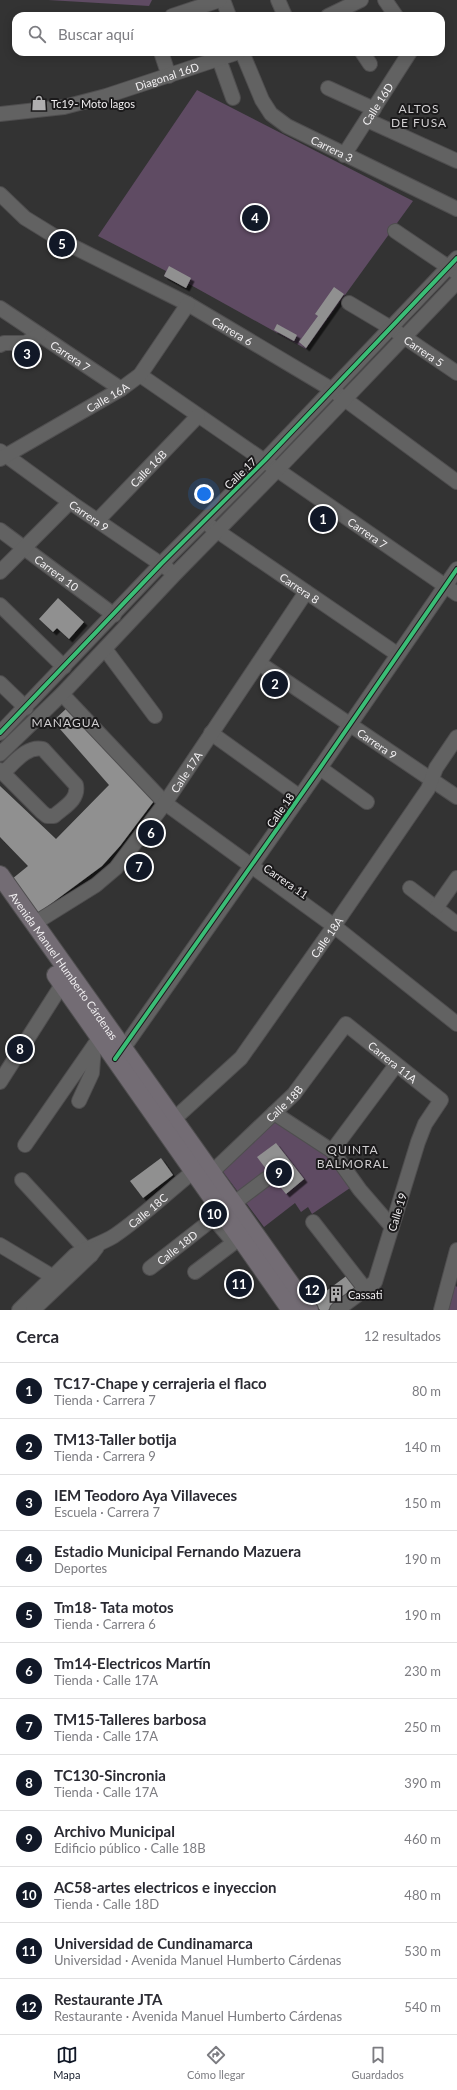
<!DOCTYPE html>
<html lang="es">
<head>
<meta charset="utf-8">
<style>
  body { margin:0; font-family:Lato,sans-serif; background:#f7f7f7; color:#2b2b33 }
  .you { position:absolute; left:204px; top:494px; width:14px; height:14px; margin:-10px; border:3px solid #fff; border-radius:50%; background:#1a73e8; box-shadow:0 0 0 6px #1a73e833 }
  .badge { display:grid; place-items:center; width:26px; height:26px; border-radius:50%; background:#111827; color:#fff; font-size:13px; font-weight:700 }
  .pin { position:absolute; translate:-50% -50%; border:2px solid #fff; box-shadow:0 1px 4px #0006 }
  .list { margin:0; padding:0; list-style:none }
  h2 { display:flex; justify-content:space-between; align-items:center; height:52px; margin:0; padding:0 16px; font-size:17px }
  h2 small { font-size:13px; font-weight:400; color:#7c7c81 }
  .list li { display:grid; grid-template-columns:26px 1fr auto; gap:12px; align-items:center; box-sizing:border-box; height:56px; padding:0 16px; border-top:1px solid #e1e1e2 }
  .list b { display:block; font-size:15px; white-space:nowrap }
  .list p { margin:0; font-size:13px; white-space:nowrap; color:#7c7c81 }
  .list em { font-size:13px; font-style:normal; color:#7c7c81 }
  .icon { flex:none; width:22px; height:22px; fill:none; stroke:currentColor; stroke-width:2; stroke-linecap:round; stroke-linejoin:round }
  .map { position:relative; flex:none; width:457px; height:1310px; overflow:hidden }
  .search { position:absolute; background:#fff; box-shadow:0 2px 10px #0003; left:12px; right:12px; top:12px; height:44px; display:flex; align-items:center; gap:10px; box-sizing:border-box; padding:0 14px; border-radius:12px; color:#7c7c81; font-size:15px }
  .sheet { height:724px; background:#fff }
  nav { display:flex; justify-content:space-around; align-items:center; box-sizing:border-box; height:56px; border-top:1px solid #e1e1e2; background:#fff; font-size:11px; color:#7c7c81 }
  nav a { display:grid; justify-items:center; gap:2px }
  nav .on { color:#111827 }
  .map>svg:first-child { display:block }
  .green { fill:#5f4b63 }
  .building { fill:#909090; filter:url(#shadow) }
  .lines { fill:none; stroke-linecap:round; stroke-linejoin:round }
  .minor-casing { stroke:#4f4e4f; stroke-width:16 }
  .major-casing { stroke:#4f4e4f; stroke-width:20 }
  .minor { stroke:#626262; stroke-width:14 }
  .major { stroke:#736c74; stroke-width:18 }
  .cycleway-casing { stroke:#1b1a1b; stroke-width:6 }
  .cycleway { stroke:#3abd76; stroke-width:4 }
  .labels { text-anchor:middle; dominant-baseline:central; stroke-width:4; stroke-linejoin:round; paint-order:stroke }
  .street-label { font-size:11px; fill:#f2f0f2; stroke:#1b1a1b }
  .poi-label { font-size:11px; fill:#f2f0f2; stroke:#1b1a1b; text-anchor:start }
  .neighbourhood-label { font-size:12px; letter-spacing:1px; fill:#d1cfd1; stroke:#1b1a1b }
</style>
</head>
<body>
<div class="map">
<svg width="457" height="1310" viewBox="0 0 457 1310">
  <defs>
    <filter id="shadow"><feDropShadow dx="3.5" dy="3.5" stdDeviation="0" flood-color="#0009"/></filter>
  </defs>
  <rect width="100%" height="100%" fill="#333"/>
  <g class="green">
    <path d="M48 0H152L149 6Z"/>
    <path d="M197 90 413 201 306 349 189 284 186 288 164 276 166 271 98 236Z"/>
    <path d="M275 1119 323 1152 350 1188 312 1214 308 1207 301 1212 295 1203 264 1227 221 1169Z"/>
    <path d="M452 1283 457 1287V1310H445Z"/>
  </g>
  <g class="building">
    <path d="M169 266 191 278 186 288 164 276Z"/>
    <path d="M334 287 344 294 306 348 299 342 318 316 315 314Z"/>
    <path d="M277 324 297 335 294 341 274 330Z"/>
    <path d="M58 598 84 622 69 639 57 628 53 632 39 619Z"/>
    <path d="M67 708 154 801 120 846 102 866 37 914 12 879 28 866 0 837V786L56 839 109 785 53 721Z"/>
    <path d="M276 1143 304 1179 286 1194 273 1178 268 1182 264 1177 269 1173 257 1157Z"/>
    <path d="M161 1158 173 1175 143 1198 130 1181Z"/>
    <path d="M349 1274 358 1287 328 1310H320L313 1301Z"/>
  </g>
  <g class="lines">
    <defs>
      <g id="minor">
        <path d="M223 0 229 16"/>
        <path d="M278 0 285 16"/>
        <path d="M385 0 396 16"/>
        <path d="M172 16 220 0"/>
        <path d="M328 16 361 0"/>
        <path d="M161 52 169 76"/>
        <path id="s1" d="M242 52 262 100 271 114 287 126 457 209"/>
        <path d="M362 52 370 64"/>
        <path d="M219 59 233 98"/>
        <path d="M328 88 374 109"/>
        <path id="s2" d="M0 114 64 107 106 96 239 52"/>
        <path d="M367 120 457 161"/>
        <path id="s3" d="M344 155 410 52"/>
        <path id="s4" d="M0 194 25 218 64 242 188 304 331 389 457 482"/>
        <path d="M395 231 457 273"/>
        <path id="s5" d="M349 303 391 328 457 373"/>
        <path id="s6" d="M0 308 121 389"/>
        <path d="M0 345 4 343H25L40 335"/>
        <path id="s7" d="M140 375 457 594"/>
        <path id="s8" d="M0 451 70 502 168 569"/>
        <path id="s9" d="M0 459 121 389 140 375 188 304"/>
        <path id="s10" d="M98 520 198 416"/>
        <path id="s11" d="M210 526 397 654"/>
        <path id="s12" d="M0 530 114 615"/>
        <path d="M0 572 70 502"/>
        <path d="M0 605 64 667"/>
        <path d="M105 649 155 716"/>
        <path id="s13" d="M259 663 457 797"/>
        <path d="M0 683 26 708"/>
        <path d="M62 694 165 803 334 926 457 1024"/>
        <path d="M0 733 161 564 265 460 457 258"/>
        <path d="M211 733 300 797"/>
        <path d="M0 754 62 694 175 574 278 469 457 282"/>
        <path d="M320 768 367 802"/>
        <path d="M0 770 42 812 47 816H54C64 807 79 800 76 785L43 749C27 745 14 763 3 773"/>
        <path d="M410 888 457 924"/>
        <path d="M436 908 457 878"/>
        <path id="s14" d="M35 923 96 885 116 868 165 803 306 592"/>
        <path d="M118 1056 320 768 457 569"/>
        <path d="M0 1082 63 983"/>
        <path d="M79 1101 92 1073 94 1046"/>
        <path d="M274 1113 332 1151 360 1190 392 1227"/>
        <path id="s15" d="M173 1120 241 1058 334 926 428 789 436 768 457 737"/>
        <path d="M25 1145 100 1037"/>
        <path d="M332 1151 396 1065"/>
        <path id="s16" d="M211 1173 294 1094 346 1024 441 1100 425 1124 418 1142 375 1282 337 1310"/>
        <path d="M22 1180 91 1255"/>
        <path d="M233 1204 266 1179"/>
        <path d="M313 1222 366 1290"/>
        <path d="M0 1245 60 1281"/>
        <path id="s17" d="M150 1268 223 1211"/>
        <path d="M195 1272 232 1244 231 1239 214 1219"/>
        <path id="s18" d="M19 1310 75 1255C88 1247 101 1244 114 1236 142 1217 168 1192 194 1171"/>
        <path d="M33 1310 91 1255 97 1247"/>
        <path d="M441 1310 457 1250"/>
      </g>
      <g id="major">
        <path id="s19" d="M0 875 309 1310"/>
        <path d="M56 975 291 1310"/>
      </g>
    </defs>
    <use href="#minor" class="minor-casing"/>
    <use href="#major" class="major-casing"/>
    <use href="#minor" class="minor"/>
    <use href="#major" class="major"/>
    <defs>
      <g id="cycleway">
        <path d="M0 733 161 564 265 460 457 258"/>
        <path d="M115 1059 320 768 457 569"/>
      </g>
    </defs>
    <use href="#cycleway" class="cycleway-casing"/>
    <use href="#cycleway" class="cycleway"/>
  </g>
  <defs>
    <symbol id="shop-bare" viewBox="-9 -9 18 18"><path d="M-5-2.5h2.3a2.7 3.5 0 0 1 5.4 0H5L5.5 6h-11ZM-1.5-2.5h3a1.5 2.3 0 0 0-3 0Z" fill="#afaeaf" stroke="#1b1a1b" stroke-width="2.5" paint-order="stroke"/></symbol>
    <symbol id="building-bare" viewBox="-9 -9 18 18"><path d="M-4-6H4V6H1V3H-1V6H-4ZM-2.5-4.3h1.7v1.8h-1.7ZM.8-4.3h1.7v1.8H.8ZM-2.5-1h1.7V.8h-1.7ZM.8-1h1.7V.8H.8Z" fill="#afaeaf" stroke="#1b1a1b" stroke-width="2.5" paint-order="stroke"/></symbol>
  </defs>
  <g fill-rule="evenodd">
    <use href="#shop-bare" x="28" y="92" width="22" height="22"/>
    <use href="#building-bare" x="325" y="1283" width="22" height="22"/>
  </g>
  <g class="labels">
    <g class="street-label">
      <text stroke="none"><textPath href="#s2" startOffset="172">Diagonal 16D</textPath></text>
      <text stroke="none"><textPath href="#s3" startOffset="61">Calle 16D</textPath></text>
      <text stroke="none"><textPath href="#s1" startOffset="139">Carrera 3</textPath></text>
      <text stroke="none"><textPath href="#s4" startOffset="271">Carrera 6</textPath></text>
      <text stroke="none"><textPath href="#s5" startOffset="89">Carrera 5</textPath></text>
      <text stroke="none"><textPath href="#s6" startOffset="85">Carrera 7</textPath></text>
      <text stroke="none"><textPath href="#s9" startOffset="124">Calle 16A</textPath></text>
      <text stroke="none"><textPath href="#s10" startOffset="72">Calle 16B</textPath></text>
      <text transform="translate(240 473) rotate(-44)">Calle 17</text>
      <text stroke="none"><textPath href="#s8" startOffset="110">Carrera 9</textPath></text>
      <text stroke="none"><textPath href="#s7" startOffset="277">Carrera 7</textPath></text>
      <text stroke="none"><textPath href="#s12" startOffset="71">Carrera 10</textPath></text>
      <text stroke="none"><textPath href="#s11" startOffset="109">Carrera 8</textPath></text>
      <text stroke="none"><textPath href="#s13" startOffset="143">Carrera 9</textPath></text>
      <text stroke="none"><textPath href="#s14" startOffset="217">Calle 17A</textPath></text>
      <text transform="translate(280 810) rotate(-55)">Calle 18</text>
      <text transform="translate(286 881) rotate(35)">Carrera 11</text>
      <text stroke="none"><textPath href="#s15" startOffset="240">Calle 18A</textPath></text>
      <text stroke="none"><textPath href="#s19" startOffset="111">Avenida Manuel Humberto Cárdenas</textPath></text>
      <text stroke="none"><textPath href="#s16" startOffset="262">Carrera 11A</textPath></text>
      <text stroke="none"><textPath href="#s16" startOffset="101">Calle 18B</textPath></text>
      <text stroke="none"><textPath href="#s18" startOffset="164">Calle 18C</textPath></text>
      <text transform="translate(397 1212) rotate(-73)">Calle 19</text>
      <text stroke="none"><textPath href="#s17" startOffset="34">Calle 18D</textPath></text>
    </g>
    <g class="poi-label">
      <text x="51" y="103">Tc19- Moto lagos</text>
      <text x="348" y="1294">Cassati</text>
    </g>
    <g class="neighbourhood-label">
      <text x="419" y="108">ALTOS<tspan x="419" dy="14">DE FUSA</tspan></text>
      <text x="66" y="722">MANAGUA</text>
      <text x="353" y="1149">QUINTA<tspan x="353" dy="14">BALMORAL</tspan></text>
    </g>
  </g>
</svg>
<div class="you"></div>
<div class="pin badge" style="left:323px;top:519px">1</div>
<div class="pin badge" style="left:275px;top:684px">2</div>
<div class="pin badge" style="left:27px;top:354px">3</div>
<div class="pin badge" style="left:255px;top:218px">4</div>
<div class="pin badge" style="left:62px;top:244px">5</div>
<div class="pin badge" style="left:151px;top:833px">6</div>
<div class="pin badge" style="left:139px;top:867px">7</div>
<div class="pin badge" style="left:20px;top:1049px">8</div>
<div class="pin badge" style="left:279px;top:1173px">9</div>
<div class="pin badge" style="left:214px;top:1214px">10</div>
<div class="pin badge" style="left:239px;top:1284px">11</div>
<div class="pin badge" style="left:312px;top:1290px">12</div>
<div class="search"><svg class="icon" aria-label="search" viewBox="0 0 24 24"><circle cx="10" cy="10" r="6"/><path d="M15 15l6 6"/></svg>Buscar aquí</div>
</div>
<section class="sheet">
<h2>Cerca<small>12 resultados</small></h2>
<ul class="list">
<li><span class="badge">1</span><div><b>TC17-Chape y cerrajeria el flaco</b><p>Tienda · Carrera 7</p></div><em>80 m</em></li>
<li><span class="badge">2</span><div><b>TM13-Taller botija</b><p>Tienda · Carrera 9</p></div><em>140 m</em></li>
<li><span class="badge">3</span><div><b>IEM Teodoro Aya Villaveces</b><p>Escuela · Carrera 7</p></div><em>150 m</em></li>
<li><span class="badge">4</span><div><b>Estadio Municipal Fernando Mazuera</b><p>Deportes</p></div><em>190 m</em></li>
<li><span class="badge">5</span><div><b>Tm18- Tata motos</b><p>Tienda · Carrera 6</p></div><em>190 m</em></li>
<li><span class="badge">6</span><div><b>Tm14-Electricos Martín</b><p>Tienda · Calle 17A</p></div><em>230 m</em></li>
<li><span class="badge">7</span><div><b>TM15-Talleres barbosa</b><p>Tienda · Calle 17A</p></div><em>250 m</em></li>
<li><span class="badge">8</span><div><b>TC130-Sincronia</b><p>Tienda · Calle 17A</p></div><em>390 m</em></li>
<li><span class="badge">9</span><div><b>Archivo Municipal</b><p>Edificio público · Calle 18B</p></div><em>460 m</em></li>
<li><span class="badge">10</span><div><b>AC58-artes electricos e inyeccion</b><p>Tienda · Calle 18D</p></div><em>480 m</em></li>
<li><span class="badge">11</span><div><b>Universidad de Cundinamarca</b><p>Universidad · Avenida Manuel Humberto Cárdenas</p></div><em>530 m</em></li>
<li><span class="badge">12</span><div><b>Restaurante JTA</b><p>Restaurante · Avenida Manuel Humberto Cárdenas</p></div><em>540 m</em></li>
</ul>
</section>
<nav>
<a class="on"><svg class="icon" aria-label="map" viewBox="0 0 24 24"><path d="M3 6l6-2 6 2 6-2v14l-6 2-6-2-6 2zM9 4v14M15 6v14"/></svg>Mapa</a>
<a><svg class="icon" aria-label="directions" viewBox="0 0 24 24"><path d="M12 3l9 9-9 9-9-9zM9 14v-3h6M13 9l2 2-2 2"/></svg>Cómo llegar</a>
<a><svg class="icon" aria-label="saved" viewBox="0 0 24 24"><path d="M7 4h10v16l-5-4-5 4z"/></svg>Guardados</a>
</nav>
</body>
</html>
